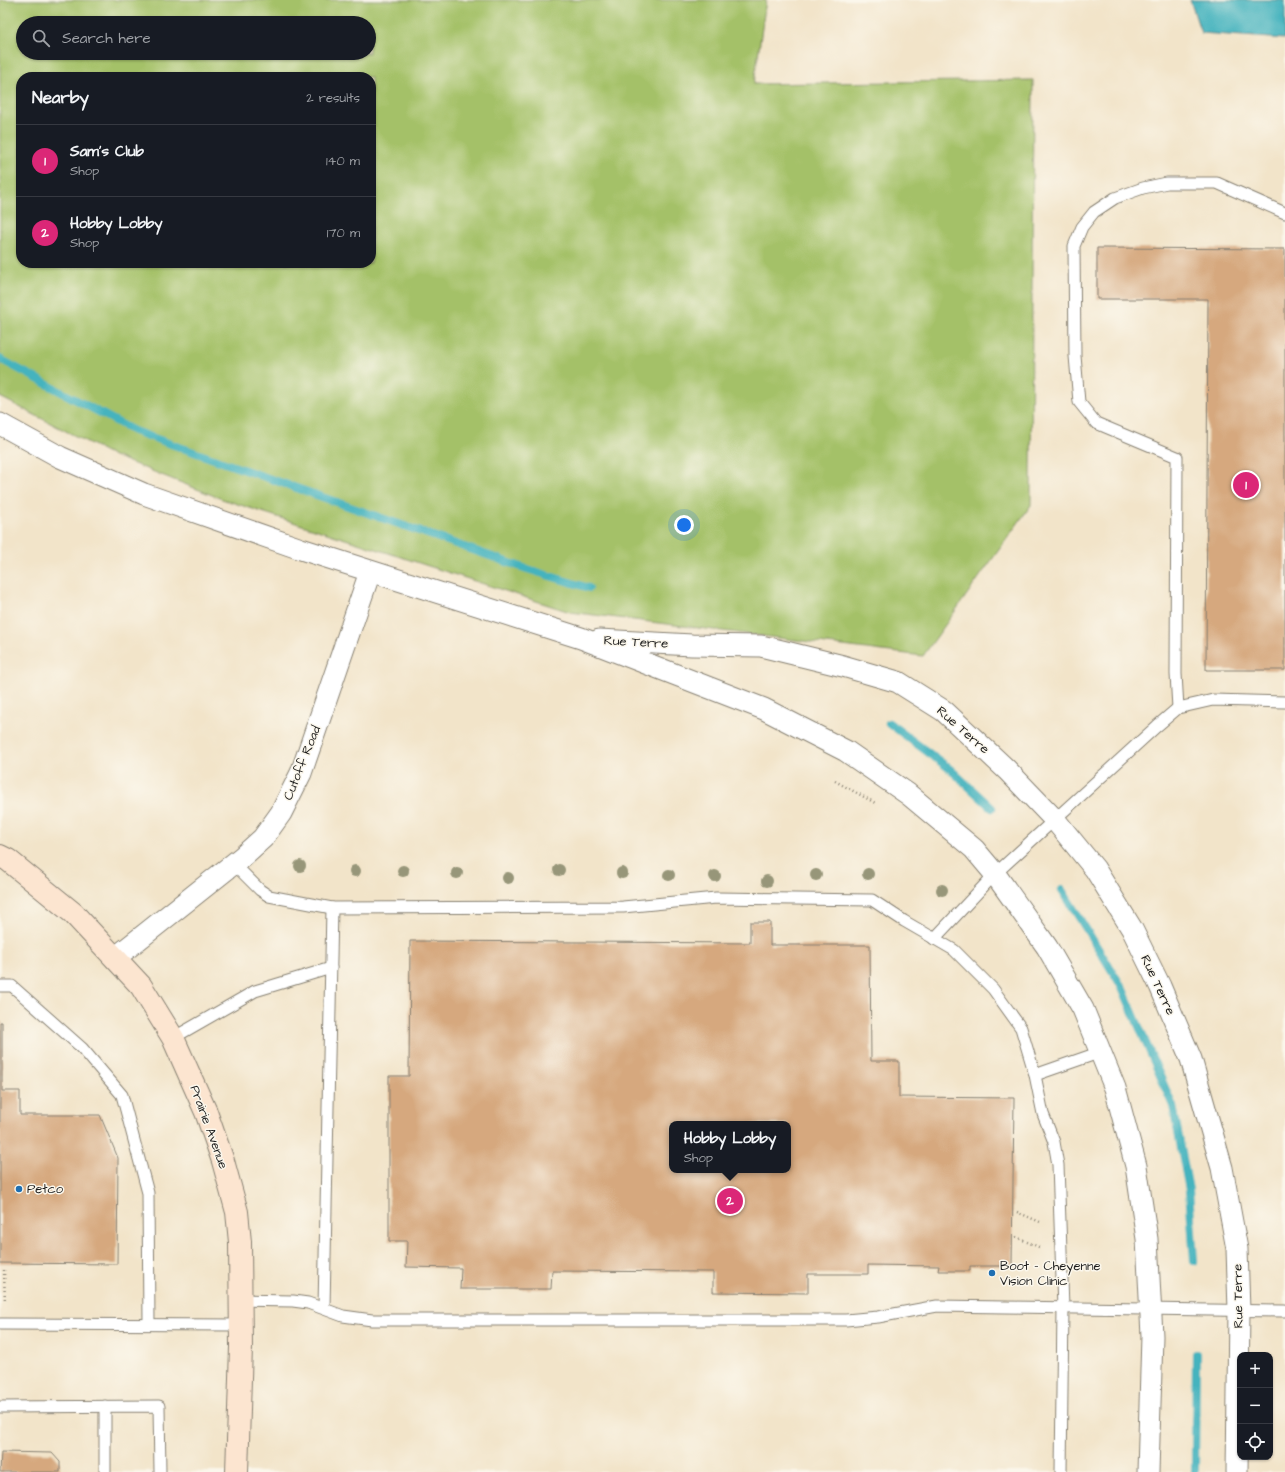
<!DOCTYPE html>
<html lang="en">
<head>
<meta charset="utf-8">
<style>
  body { margin:0; font-family:"Architects Daughter",sans-serif; background:#20242c; color:#f1f3f6 }
  .controls { position:absolute; right:12px; bottom:12px; display:grid; overflow:hidden; border-radius:8px; box-shadow:0 1px 3px #0004 }
  .controls button { width:36px; height:36px; display:grid; place-items:center; padding:0; border:0; border-bottom:1px solid #363941; background:#171b24; color:#f1f3f6; font:20px sans-serif }
  .you { position:absolute; left:684px; top:525px; width:14px; height:14px; margin:-10px; border:3px solid #fff; border-radius:50%; background:#1a73e8; box-shadow:0 0 0 6px #1a73e833 }
  .badge { display:grid; place-items:center; width:26px; height:26px; border-radius:50%; background:#db2777; color:#fff; font-size:13px; font-weight:700 }
  .pin { position:absolute; translate:-50% -50%; border:2px solid #fff; box-shadow:0 1px 4px #0006 }
  .popup { position:absolute; left:669px; top:1121px; width:122px; height:52px; box-sizing:border-box; display:grid; place-content:center; border-radius:8px; background:#171b24; filter:drop-shadow(0 1px 3px #0005); font-size:13px; white-space:nowrap; color:#9ea1a6 }
  .popup b { font-size:15px; color:#f1f3f6 }
  .popup::after { content:''; position:absolute; left:50%; top:100%; margin-left:-8px; border:8px solid transparent; border-top-color:#171b24 }
  .list { margin:0; padding:0; list-style:none }
  h2 { display:flex; justify-content:space-between; align-items:center; height:52px; margin:0; padding:0 16px; font-size:17px }
  h2 small { font-size:13px; font-weight:400; color:#9ea1a6 }
  .list li { display:grid; grid-template-columns:26px 1fr auto; gap:12px; align-items:center; box-sizing:border-box; height:72px; padding:0 16px; border-top:1px solid #363941 }
  .list b { display:block; font-size:15px; white-space:nowrap }
  .list p { margin:0; font-size:13px; white-space:nowrap; color:#9ea1a6 }
  .list em { font-size:13px; font-style:normal; color:#9ea1a6 }
  .icon { flex:none; width:22px; height:22px; fill:none; stroke:currentColor; stroke-width:2; stroke-linecap:round; stroke-linejoin:round }
  .map { position:relative; flex:none; width:1285px; height:1472px; overflow:hidden }
  .search { position:absolute; background:#171b24; box-shadow:0 1px 3px #0004; left:16px; top:16px; width:360px; height:44px; display:flex; align-items:center; gap:10px; box-sizing:border-box; padding:0 14px; border-radius:22px; color:#9ea1a6; font-size:15px }
  .panel { position:absolute; background:#171b24; box-shadow:0 1px 3px #0004; left:16px; top:72px; width:360px; height:196px; border-radius:16px }
  .map>svg:first-child { display:block }
  .grass { fill:#a4c168; stroke:#606e42; fill-rule:evenodd }
  .water { fill:#44b3be; stroke:#30686d }
  .lines { fill:none; stroke-linecap:round; stroke-linejoin:round }
  .stream { stroke:#44b3be; stroke-width:8 }
  .building { fill:#d6a87e; fill-rule:evenodd }
  .lane-casing { stroke:#878072; stroke-width:13 }
  .street-casing { stroke:#878072; stroke-width:23 }
  .secondary-casing { stroke:#878072; stroke-width:24 }
  .path { stroke:#878072; stroke-width:2.5; stroke-dasharray:1 3; stroke-linecap:butt }
  .lane { stroke:#fff; stroke-width:11 }
  .street { stroke:#fff; stroke-width:21 }
  .secondary { stroke:#fce5d0; stroke-width:22 }
  .tree { fill:#979679 }
  .poi-dot { fill:#1f6fb2; stroke:#fbf7ec; stroke-width:1.5 }
  .labels { text-anchor:middle; dominant-baseline:central; stroke-width:3; stroke-linejoin:round; paint-order:stroke }
  .street-label { font-size:13px; fill:#1c1c1c; stroke:#fbf7ec }
  .poi-label { font-size:13px; fill:#1c1c1c; stroke:#fbf7ec; text-anchor:start }
</style>
</head>
<body>
<div class="map">
<svg width="1285" height="1472" viewBox="0 0 1285 1472">
  <rect width="100%" height="100%" fill="#fbf7ec"/>
  <filter id="ink" filterUnits="userSpaceOnUse"><feTurbulence type="fractalNoise" baseFrequency=".025" numOctaves="2"/><feDisplacementMap in="SourceGraphic" scale="8" xChannelSelector="R" yChannelSelector="G"/><feConvolveMatrix kernelMatrix="1 2 1 2 8 2 1 2 1" color-interpolation-filters="sRGB"/></filter>
  <filter id="wash" filterUnits="userSpaceOnUse"><feTurbulence type="fractalNoise" baseFrequency=".012" numOctaves="4" result="noise"/><feDisplacementMap in="SourceGraphic" scale="16" xChannelSelector="R" yChannelSelector="G"/><feGaussianBlur stdDeviation="0.9" result="paint"/><feColorMatrix in="noise" values="0 0 0 0 0 0 0 0 0 0 0 0 0 0 0 0 0 1.4 0 .05"/><feComposite in="paint" operator="in"/></filter>
  <g filter="url(#wash)">
    <rect width="100%" height="100%" fill="#f2e4c9"/>
    <path class="grass" d="M0 0H766L754 84 1033 80 1031 505 923 656 570 612 222 499 114 456 0 397ZM23 23H369V53H23ZM21 77H371V263H21Z"/>
    <path class="water" d="M1190 0H1285V39L1201 33Z"/>
    <g class="lines">
      <g class="stream">
        <path d="M0 359 134 431 527 569 589 588"/>
        <path d="M889 723 950 769 992 808"/>
        <path d="M1062 890 1122 987 1173 1106 1189 1190 1194 1261"/>
        <path d="M1195 1472 1196 1354"/>
      </g>
    </g>
    <g id="blocks">
      <g class="building">
        <path d="M1097 248 1285 249V670H1206L1208 299H1097Z"/>
        <path d="M750 922H770V945H870L871 1061H899V1097L1014 1098 1012 1266H970V1271H938L939 1266 868 1265V1274H808V1293L713 1292V1272L552 1271 551 1289H460L461 1268 406 1267 407 1241H389V1076H409L410 941 750 943ZM672 1124H788V1170H672Z"/>
        <path d="M0 1022H2V1091H20V1115H100L118 1158 117 1264 0 1263Z"/>
        <path d="M1 1452 52 1453 60 1462V1472H0Z"/>
      </g>
    </g>
  </g>
  <g filter="url(#ink)">
    <use href="#blocks" fill-opacity="0" stroke="#878072" stroke-width="1"/>
    <g class="lines">
      <defs>
        <g id="lane">
          <path d="M1178 708 1176 674 1177 457 1096 423 1079 402 1075 356 1074 246 1082 227 1094 212 1115 198 1143 188 1167 183H1217L1285 213"/>
          <path d="M234 864 260 890 269 896 332 908"/>
          <path d="M934 939 995 874 1157 726 1178 708 1213 700 1285 702"/>
          <path d="M0 986H12L82 1048 122 1095 148 1193 149 1324"/>
          <path d="M173 1038 255 991 331 968"/>
          <path d="M1035 1075 1101 1052"/>
          <path d="M241 1300 293 1301 308 1303 343 1316 372 1320H846L878 1317 937 1306 1285 1311"/>
          <path d="M324 1308 332 908 623 907 716 898 872 900 904 921 954 950 993 989 1021 1028 1035 1075 1043 1114 1054 1142 1058 1165 1063 1308 1061 1472"/>
          <path d="M0 1324 240 1325"/>
          <path d="M105 1406V1472"/>
          <path d="M0 1407 159 1406 160 1472"/>
        </g>
        <g id="street">
          <path d="M0 424 60 457 144 494 301 549 581 638 764 709 846 751 908 794 974 849 995 874 1047 947 1083 1009 1115 1088 1136 1166 1147 1239 1152 1336 1148 1472"/>
          <path d="M599 640 692 645 761 646 843 666 898 682 944 711 1007 770 1055 820 1095 869 1132 929 1160 986 1191 1059 1222 1168 1237 1249 1239 1310 1237 1472"/>
          <path d="M115 958 242 857 263 838 281 813 301 773 370 572"/>
        </g>
        <path id="secondary" d="M0 856 8 860 73 913 141 986 173 1038 206 1112 223 1161 237 1212 240 1242 241 1347 237 1472"/>
      </defs>
      <use href="#lane" class="lane-casing"/>
      <use href="#street" class="street-casing"/>
      <use href="#secondary" class="secondary-casing"/>
      <g class="path">
        <path d="M835 781 877 804"/>
        <path d="M1017 1212 1040 1222"/>
        <path d="M1016 1237 1041 1248"/>
        <path d="M4 1270 5 1305"/>
      </g>
      <use href="#lane" class="lane"/>
      <use href="#street" class="street"/>
      <use href="#secondary" class="secondary"/>
    </g>
    <g class="tree">
      <circle cx="300" cy="866" r="6"/>
      <circle cx="559" cy="870" r="6"/>
      <circle cx="355" cy="871" r="6"/>
      <circle cx="403" cy="871" r="6"/>
      <circle cx="457" cy="873" r="6"/>
      <circle cx="622" cy="873" r="6"/>
      <circle cx="868" cy="874" r="6"/>
      <circle cx="669" cy="875" r="6"/>
      <circle cx="816" cy="875" r="6"/>
      <circle cx="715" cy="876" r="6"/>
      <circle cx="508" cy="878" r="6"/>
      <circle cx="767" cy="881" r="6"/>
      <circle cx="942" cy="890" r="6"/>
    </g>
  </g>
  <g class="poi-dot">
    <circle cx="19" cy="1189" r="4"/>
    <circle cx="992" cy="1273" r="4"/>
  </g>
  <g class="labels">
    <g class="street-label">
      <text transform="translate(636 642) rotate(3)">Rue Terre</text>
      <text transform="translate(963 730) rotate(41)">Rue Terre</text>
      <text transform="translate(302 763) rotate(-68)">Cutoff Road</text>
      <text transform="translate(1158 985) rotate(65)">Rue Terre</text>
      <text transform="translate(209 1127) rotate(70)">Prairie Avenue</text>
      <text transform="translate(1238 1296) rotate(-91)">Rue Terre</text>
    </g>
    <g class="poi-label">
      <text x="27" y="1189">Petco</text>
      <text x="1000" y="1266">Boot - Cheyenne<tspan x="1000" dy="15">Vision Clinic</tspan></text>
    </g>
  </g>
</svg>
<div class="controls">
<button>+</button>
<button>−</button>
<button><svg class="icon" aria-label="locate" viewBox="0 0 24 24"><circle cx="12" cy="12" r="6"/><path d="M12 2v4M12 18v4M2 12h4M18 12h4"/></svg></button>
</div>
<div class="you"></div>
<div class="pin badge" style="left:1246px;top:485px">1</div>
<div class="pin badge" style="left:730px;top:1201px">2</div>
<div class="popup"><b>Hobby Lobby</b>Shop</div>
<div class="search"><svg class="icon" aria-label="search" viewBox="0 0 24 24"><circle cx="10" cy="10" r="6"/><path d="M15 15l6 6"/></svg>Search here</div>
<section class="panel">
<h2>Nearby<small>2 results</small></h2>
<ul class="list">
<li><span class="badge">1</span><div><b>Sam's Club</b><p>Shop</p></div><em>140 m</em></li>
<li><span class="badge">2</span><div><b>Hobby Lobby</b><p>Shop</p></div><em>170 m</em></li>
</ul>
</section>
</div>
</body>
</html>
